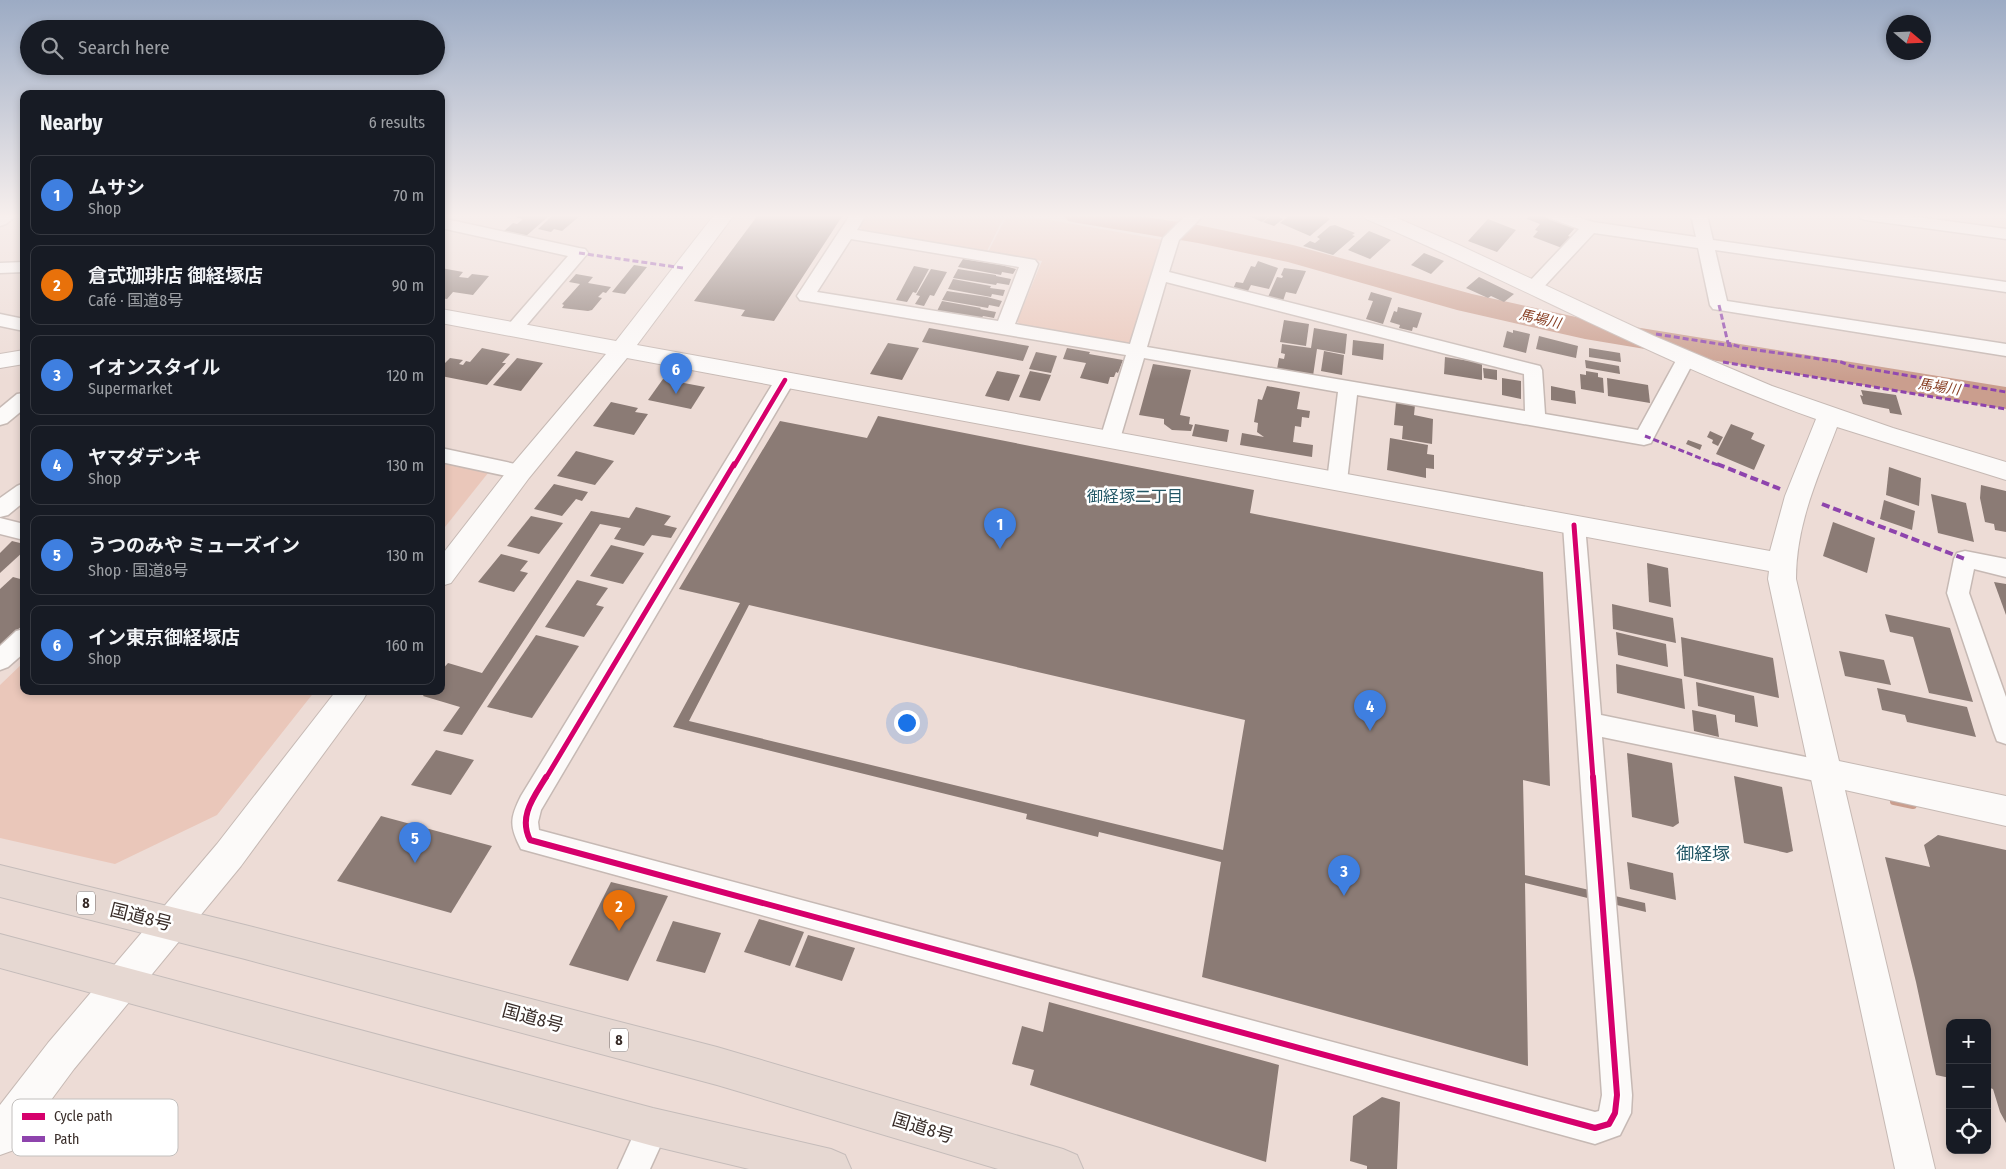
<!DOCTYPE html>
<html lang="en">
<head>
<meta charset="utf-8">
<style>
  body { margin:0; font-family:"Fira Sans Condensed","Noto Sans JP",sans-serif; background:#20242c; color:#f1f3f6 }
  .controls { position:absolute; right:15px; bottom:15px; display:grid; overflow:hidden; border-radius:10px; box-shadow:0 2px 8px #0003 }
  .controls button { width:45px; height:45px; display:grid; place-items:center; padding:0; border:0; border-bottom:1px solid #363941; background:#171b24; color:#f1f3f6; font:25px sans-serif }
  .compass { position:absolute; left:1886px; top:15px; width:45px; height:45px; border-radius:50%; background:#171b24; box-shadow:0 2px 8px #0003; rotate:109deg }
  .you { position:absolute; left:906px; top:722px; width:18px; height:18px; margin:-12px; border:4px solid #fff; border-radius:50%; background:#1a73e8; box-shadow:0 0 0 8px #1a73e833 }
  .badge { display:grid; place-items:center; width:32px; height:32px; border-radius:50%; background:#776a65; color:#fff; font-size:16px; font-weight:700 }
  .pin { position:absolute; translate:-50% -41px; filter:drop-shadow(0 1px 2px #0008) }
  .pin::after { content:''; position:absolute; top:26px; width:18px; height:15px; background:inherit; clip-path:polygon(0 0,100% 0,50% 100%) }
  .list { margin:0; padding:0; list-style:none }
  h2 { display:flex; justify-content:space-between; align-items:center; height:65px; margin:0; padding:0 20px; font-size:21px }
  h2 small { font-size:16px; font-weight:400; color:#9ea1a6 }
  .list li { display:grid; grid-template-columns:32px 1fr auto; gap:15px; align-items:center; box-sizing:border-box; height:80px; margin:0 10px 10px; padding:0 10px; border:1px solid #363941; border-radius:10px }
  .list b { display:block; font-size:19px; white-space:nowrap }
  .list p { margin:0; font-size:16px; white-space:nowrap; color:#9ea1a6 }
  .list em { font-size:16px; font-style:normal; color:#9ea1a6 }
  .icon { flex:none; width:28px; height:28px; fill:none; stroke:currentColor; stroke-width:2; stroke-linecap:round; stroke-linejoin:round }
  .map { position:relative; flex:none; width:2006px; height:1169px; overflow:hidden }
  .search { position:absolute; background:#171b24; box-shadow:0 2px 8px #0003; left:20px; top:20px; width:425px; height:55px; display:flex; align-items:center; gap:12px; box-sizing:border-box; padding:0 18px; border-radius:28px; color:#9ea1a6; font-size:19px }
  .panel { position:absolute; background:#171b24; box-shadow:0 2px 8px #0003; left:20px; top:90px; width:425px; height:605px; border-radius:10px }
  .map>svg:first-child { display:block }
  .green { fill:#eac7ba }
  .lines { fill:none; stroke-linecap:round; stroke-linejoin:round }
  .stream { stroke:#ca9e8e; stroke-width:8 }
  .river { fill:#ca9e8e; fill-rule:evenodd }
  .building { fill:#8b7b75; fill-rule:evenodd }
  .minor-casing { stroke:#c6b9b4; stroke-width:3 }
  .tertiary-casing { stroke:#c6b9b4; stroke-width:2 }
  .trunk-casing { stroke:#c5bcba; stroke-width:2 }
  .minor { fill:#fcfaf9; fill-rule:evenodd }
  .tertiary { fill:#fcfaf9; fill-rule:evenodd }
  .trunk { fill:#e6d8d2; fill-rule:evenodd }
  .quiet-far1 { stroke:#8e44ad; stroke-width:3; stroke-dasharray:6 3; stroke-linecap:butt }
  .quiet { stroke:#8e44ad; stroke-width:4; stroke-dasharray:8 4; stroke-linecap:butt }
  .cycleway-far2-casing { stroke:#fff; stroke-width:7 }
  .cycleway-far1-casing { stroke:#fff; stroke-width:8 }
  .cycleway-casing { stroke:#fff; stroke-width:9 }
  .cycleway-far2 { stroke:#d6006c; stroke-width:4.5 }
  .cycleway-far1 { stroke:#d6006c; stroke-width:5 }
  .cycleway { stroke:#d6006c; stroke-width:6 }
  .labels { text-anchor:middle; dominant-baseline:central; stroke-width:5; stroke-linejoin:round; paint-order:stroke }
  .far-water-label { font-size:14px; font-style:italic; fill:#884025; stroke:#fff }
  .shield { fill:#fff; stroke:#746b68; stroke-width:1 }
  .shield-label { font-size:14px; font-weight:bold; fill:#382c28 }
  .neighbourhood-label { font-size:16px; fill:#235766; stroke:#fff }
  .quarter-label { font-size:18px; fill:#235766; stroke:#fff }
  .near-street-label { font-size:18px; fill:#382c28; stroke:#fff }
  .key { fill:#fff; stroke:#c3c0be; stroke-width:1 }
  .key-label { font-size:14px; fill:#382c28 }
</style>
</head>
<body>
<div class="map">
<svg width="2006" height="1169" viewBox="0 0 2006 1169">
  <rect width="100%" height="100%" fill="#eddcd6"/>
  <g class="green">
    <path d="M865 215H1005L987 251 864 232 859 226Z"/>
    <path d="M1007 215H1022L1163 240 1131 346 1021 326 1017 321 1042 261 988 252Z"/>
    <path d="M441 463 488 473 441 532Z"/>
    <path d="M24 662V691H315L217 815 115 864 0 838V685Z"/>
  </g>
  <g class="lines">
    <path class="stream" d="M1894 801 1913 805"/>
    <path class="river" d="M1064 215H1133L1198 225 1293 245 1472 294 1585 319 2006 387V409L1585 339 1457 310 1288 262 1198 243 1078 223 1068 221Z"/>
  </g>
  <g class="building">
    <path d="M509 215H550L525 237 504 231 513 223 517 224 523 219Z"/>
    <path d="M553 215H581L562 231 554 229 551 232 538 229Z"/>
    <path d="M758 215H843L774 321 741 316 745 310 694 301Z"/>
    <path d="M1247 215H1270L1262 222Z"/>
    <path d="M1272 215H1274L1283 219 1274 226 1263 222Z"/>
    <path d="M1290 215H1321L1330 219 1310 236 1280 223Z"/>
    <path d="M1531 215H1539L1575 228 1568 236 1571 237 1562 248 1533 237 1538 231 1535 230 1540 224 1527 219Z"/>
    <path d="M1488 219 1516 230 1497 252 1468 241Z"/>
    <path d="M1335 225 1355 233 1352 235 1355 236 1333 255 1303 246 1310 241 1315 243 1320 239 1317 237 1330 226Z"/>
    <path d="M1369 231 1391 240 1370 259 1348 250Z"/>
    <path d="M1424 253 1444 261 1431 274 1411 265Z"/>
    <path d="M963 259 1001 265 1016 269 1013 274 1002 272 1001 275 958 267Z"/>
    <path d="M1258 261 1278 268 1269 289 1251 285 1247 293 1233 289 1236 282 1243 283 1251 266 1255 267Z"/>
    <path d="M634 265 647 267 625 294 612 292Z"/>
    <path d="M914 266 929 269 916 293 913 292 907 302 896 300Z"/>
    <path d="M441 268 463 272 459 277 468 278 472 274 489 276 473 295 453 292 447 299 441 298Z"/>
    <path d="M1284 268 1306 271 1296 294 1286 292 1283 301 1268 297 1277 277 1282 278 1283 276 1281 275Z"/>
    <path d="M931 269 947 272 934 296 930 295 924 306 915 304 920 296 916 295Z"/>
    <path d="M958 269 996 275V276L1011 279 1009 285 997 283 996 285 953 278Z"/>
    <path d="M576 274 593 277 588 283 611 287 606 293 603 292 598 297 602 298 592 310 588 311 562 308 564 305 562 304 580 284 569 282Z"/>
    <path d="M1479 277 1514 294 1504 302 1491 296 1488 298 1466 288Z"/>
    <path d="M953 279 991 286 990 288 1005 290 1003 296 992 294 991 297 948 289Z"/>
    <path d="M947 291 987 297 1002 301 999 307 989 305 988 308 942 300Z"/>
    <path d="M1371 292 1392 298 1383 324 1366 319 1373 301 1368 300Z"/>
    <path d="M942 301 981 308 980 309 996 312 994 318 983 316 981 319 937 311Z"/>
    <path d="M1398 307 1422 313 1417 328 1413 327 1412 331 1399 328 1400 325 1390 322 1394 311 1397 312Z"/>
    <path d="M1284 320 1309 324 1306 346 1280 342Z"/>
    <path d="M929 328 1029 346 1023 361 922 342Z"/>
    <path d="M1314 328 1347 334 1345 354 1317 349 1313 376 1277 369 1279 358 1284 359 1285 354 1281 353 1282 344 1311 348Z"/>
    <path d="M1513 330 1530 334 1526 353 1503 347 1507 331 1513 333Z"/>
    <path d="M1539 336 1578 346 1576 358 1536 349Z"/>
    <path d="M1353 340 1384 344 1383 360 1352 355Z"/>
    <path d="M888 343 919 348 902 380 870 374Z"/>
    <path d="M482 348 510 354 502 363H506L487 385 441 376V367L450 358 463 360 459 364 463 365 466 361 470 362Z"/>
    <path d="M1067 348 1090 352 1089 354 1123 360 1118 373 1116 372 1114 377H1110L1108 384 1080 378 1086 363 1063 359Z"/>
    <path d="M1589 348 1620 353 1621 362 1589 357Z"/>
    <path d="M1324 351 1344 355 1342 375 1321 371Z"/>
    <path d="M1036 352 1057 356 1051 373 1029 369Z"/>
    <path d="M1445 357 1482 363V380L1444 374Z"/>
    <path d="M517 358 543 363 521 391 493 385Z"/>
    <path d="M1585 360 1619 366 1620 374 1586 368Z"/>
    <path d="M1153 364 1191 370 1180 415 1190 417 1189 424 1193 425 1191 431 1172 430 1164 424V419L1139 415Z"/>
    <path d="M1483 368 1497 370V380L1484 378Z"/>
    <path d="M997 371 1020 375 1009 401 985 396Z"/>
    <path d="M1030 371 1051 375 1040 401 1019 397Z"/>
    <path d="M1586 371 1598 373V377L1603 378 1604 393 1581 389 1580 374 1586 375Z"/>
    <path d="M1502 378 1521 381V399L1502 395Z"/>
    <path d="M1607 378 1648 385 1650 403 1608 396Z"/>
    <path d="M663 379 705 387 691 409 648 400Z"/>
    <path d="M1267 386 1300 392 1297 409 1310 411 1309 418 1302 417 1301 427 1295 426 1293 442 1313 445 1312 457 1240 445 1242 433 1264 437 1257 432 1258 423 1254 422 1258 399 1262 400Z"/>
    <path d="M1551 386 1575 391 1576 404 1551 400Z"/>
    <path d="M1861 390 1896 395 1902 415 1890 413 1889 409 1863 404 1860 395 1863 396Z"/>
    <path d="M611 402 638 408 635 412 648 414 634 435 593 426Z"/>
    <path d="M1396 402 1415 405 1414 415 1433 419 1432 444 1402 439 1403 426 1394 425Z"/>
    <path d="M878 416 1254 490 1250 513 1543 572 1550 786 1523 780 1525 875 1645 903 1646 912 1525 883 1528 1066 1202 977 1221 862 1099 832 1098 837 1026 819 1027 814 673 727 740 603 679 589 780 421 867 438ZM749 605 1245 720 1223 850 689 721Z"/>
    <path d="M1195 424 1229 430 1227 442 1192 436Z"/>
    <path d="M1731 424 1754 433 1751 439 1765 445 1754 470 1716 454Z"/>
    <path d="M1710 431 1723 437 1718 446 1712 443 1713 440 1707 437Z"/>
    <path d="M1390 438 1428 445 1427 454 1434 455V469L1426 468V478L1387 470Z"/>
    <path d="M1688 440 1702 445 1700 450 1686 444Z"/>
    <path d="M576 451 614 461 595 485 557 476Z"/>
    <path d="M1889 467 1921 478 1919 506 1886 495Z"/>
    <path d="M554 484 588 492 582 501 576 499 562 516 534 509Z"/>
    <path d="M1981 485 2006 491V532L1995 530 1994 524 1985 522 1980 498Z"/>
    <path d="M1931 494 1966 503 1974 542 1938 533Z"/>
    <path d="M1884 500 1915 511 1912 530 1880 519Z"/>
    <path d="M636 507 671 516 664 525 677 528 671 538 652 535 644 546 614 539 621 528 600 524 462 735 443 731 460 707 423 696 426 691H441V671L448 663 482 673 591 511 629 518Z"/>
    <path d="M531 516 563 523 539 554 507 546Z"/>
    <path d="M1833 522 1875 538 1867 573 1823 556Z"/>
    <path d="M12 541 24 544V551L0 573V553Z"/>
    <path d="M611 545 644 553 623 584 590 576Z"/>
    <path d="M501 554 528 561 520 571 528 573 514 592 478 582Z"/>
    <path d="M1647 563 1668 568 1671 607 1649 602Z"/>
    <path d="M13 577 24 580V624L0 646V589Z"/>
    <path d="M577 580 608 588 596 605 604 607 584 637 545 627Z"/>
    <path d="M1994 582 2006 584V615Z"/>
    <path d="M1612 604 1673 618 1676 643 1613 629Z"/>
    <path d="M1885 614 1950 628 1973 702 1929 693 1913 637 1890 632Z"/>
    <path d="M1616 632 1666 644 1668 667 1618 655Z"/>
    <path d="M536 635 579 646 532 718 487 707Z"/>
    <path d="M1681 637 1773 658 1779 698 1684 676Z"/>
    <path d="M1839 651 1884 660 1891 685 1845 676Z"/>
    <path d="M1616 664 1682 679 1685 709 1617 693Z"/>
    <path d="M1696 682 1754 696 1758 727 1735 722V715L1698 706Z"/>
    <path d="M1877 688 1967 707 1976 737 1907 722 1905 715 1882 710Z"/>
    <path d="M1692 710 1716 715 1719 737 1694 731Z"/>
    <path d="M436 750 474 760 451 795 411 785Z"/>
    <path d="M1627 753 1672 763 1679 823 1673 827 1632 817Z"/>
    <path d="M1734 776 1782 787 1793 851 1787 853 1744 843Z"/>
    <path d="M381 816 492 846 451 913 337 881Z"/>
    <path d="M1938 835 2006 850V1123L2000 1112 1993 1089 1987 1087V1023H1950V1078L1936 1075 1916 982 1885 857 1930 867 1924 845Z"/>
    <path d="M1627 862 1673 873 1676 900 1630 889Z"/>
    <path d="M611 882 668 896 628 981 569 965Z"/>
    <path d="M759 919 804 932 790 966 744 952Z"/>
    <path d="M673 921 721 933 705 973 656 961Z"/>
    <path d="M808 935 855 948 842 981 795 967Z"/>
    <path d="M1049 1002 1279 1065 1266 1162 1030 1085 1034 1070 1012 1064 1022 1026 1043 1032Z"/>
    <path d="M1382 1097 1400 1102 1397 1169H1367V1166L1350 1161 1353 1116Z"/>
  </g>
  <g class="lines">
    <defs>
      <g id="minor">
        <path d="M0 215H17L6 224 0 226Z"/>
        <path d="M850 215H866L857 230 1035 260 1038 264 1015 324 1130 344 1163 238 1186 215H1204L1179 240 1169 272 1540 366 1542 370 1545 414 1638 430 1679 355 1686 353 1693 355 1695 359 1651 443 1644 445 1357 395 1347 481 1344 486 1337 488 1330 486 1327 481 1338 392 1144 358 1120 439 1117 444 1110 446 1103 444 1100 439 1126 355 800 300 797 296ZM851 239 1019 267 998 321 817 292ZM1166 282 1524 374 1525 411 1147 347Z"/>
        <path d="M1547 215H1571L1593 222 1696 237 1691 215H1707L1713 240 2006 282V292L1715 250 1727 301 2006 344V356L1713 309 1710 305 1698 248 1594 233 1540 291 1534 292 1528 291 1525 287 1528 283 1579 229 1549 218Z"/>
        <path d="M1858 215H1903L2006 229V239L1866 220 1860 218Z"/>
        <path d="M441 218 579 248 585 249 588 253 520 333 514 335 508 333 505 329 508 325 568 256 441 228Z"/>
        <path d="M24 262V272L0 273V263Z"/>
        <path d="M0 314 24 319V331L0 326Z"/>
        <path d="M785 374 792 376 795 380 541 810 538 822 539 830 1595 1112 1599 1111 1602 1095 1563 525 1566 519 1574 517 1582 519 1585 525 1601 715 1825 761 1834 764 1838 772 1834 780 1825 783 1602 737 1632 1095 1631 1113 1620 1135 1595 1144 521 849C509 826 510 818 521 796L775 380 778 376Z"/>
        <path d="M24 393V409L7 423 0 425V408L17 394Z"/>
        <path d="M441 448 520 465 527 467 530 472 527 477 520 479 441 462Z"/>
        <path d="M24 483V502L8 515 0 517V498L17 486Z"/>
        <path d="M0 518 24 524V540L0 534Z"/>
        <path d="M1965 551 2006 559V577L1974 569 1969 593 2006 697V744L1997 741 1994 733 1947 593 1954 559 1957 553Z"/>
        <path d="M24 629V653L8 667 0 670V646L16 631Z"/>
        <path d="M653 1111 664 1116 669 1127 650 1169H618L642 1116Z"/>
      </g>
      <g id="tertiary">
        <path d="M714 215H734L637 345 1770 551 1785 496 1816 419C1661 364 1517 283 1366 219L1363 215H1390L1459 245 1654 336 1772 386 1893 428 2006 462V480L1837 427C1818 477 1796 524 1796 579L1839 761 2006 796V826L1845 790 1935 1169H1895L1768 579 1769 571 627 358 529 478 451 583 441 586V556L511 466 606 354 441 323V309L616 341Z"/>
        <path d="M24 350V364L0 368V354Z"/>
        <path d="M336 691H368L363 700 241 866 74 1069 14 1150 0 1155V1105L48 1043 217 844Z"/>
      </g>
      <g id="trunk">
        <path d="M0 865 245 925 717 1047 1063 1149 1077 1155 1083 1169H998L717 1085 245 959 0 897Z"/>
        <path d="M0 934 653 1108 831 1149 845 1155 851 1169H749L653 1146 0 968Z"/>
      </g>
    </defs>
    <use href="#minor" class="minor-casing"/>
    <use href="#tertiary" class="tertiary-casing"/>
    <use href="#trunk" class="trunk-casing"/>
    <use href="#minor" class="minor"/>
    <use href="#tertiary" class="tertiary"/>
    <use href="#trunk" class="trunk"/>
    <g class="quiet-far1">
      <path d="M579 253 683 268"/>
      <path d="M1719 305 1728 343 1743 348 1841 362 1851 366 2006 392"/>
      <path d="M1656 334 1732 346"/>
      <path d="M1723 362 2006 409"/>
      <path d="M1645 436 1720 466"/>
    </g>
    <g class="quiet">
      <path d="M1717 464 1780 489"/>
      <path d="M1822 504 1965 559"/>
    </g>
    <defs>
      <path id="cycleway-far2" d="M734 466 785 380"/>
      <g id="cycleway-far1">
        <path d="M1574 525 1593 778"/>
        <path d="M546 778 734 464"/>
      </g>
      <path id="cycleway" d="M546 777C534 797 518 816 530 840L1595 1128 1609 1124 1615 1113 1617 1095 1593 777"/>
    </defs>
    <use href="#cycleway-far2" class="cycleway-far2-casing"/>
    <use href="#cycleway-far1" class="cycleway-far1-casing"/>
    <use href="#cycleway" class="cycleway-casing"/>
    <use href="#cycleway-far2" class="cycleway-far2"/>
    <use href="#cycleway-far1" class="cycleway-far1"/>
    <use href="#cycleway" class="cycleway"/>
  </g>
  <linearGradient id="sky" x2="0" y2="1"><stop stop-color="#9cabc4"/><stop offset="0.57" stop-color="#f7efed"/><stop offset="1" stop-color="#f7efed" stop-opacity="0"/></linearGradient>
  <rect width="2006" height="379" fill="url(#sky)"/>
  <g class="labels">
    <g class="far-water-label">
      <text transform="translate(1540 319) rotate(13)">馬場川</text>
      <text transform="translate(1939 387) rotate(9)">馬場川</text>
    </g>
    <g class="shield">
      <rect x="77" y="891.5" width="18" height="23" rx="4"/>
      <rect x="610" y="1028.5" width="18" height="23" rx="4"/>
    </g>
    <g class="shield-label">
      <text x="86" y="903">8</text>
      <text x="619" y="1040">8</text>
    </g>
    <g class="neighbourhood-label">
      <text x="1135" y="496">御経塚二丁目</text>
    </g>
    <g class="quarter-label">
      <text x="1703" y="854">御経塚</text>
    </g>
    <g class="near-street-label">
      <text transform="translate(141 917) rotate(14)">国道8号</text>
      <text transform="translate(533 1018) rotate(15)">国道8号</text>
      <text transform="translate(923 1128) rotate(17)">国道8号</text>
    </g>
  </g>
  <rect x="12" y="1099" width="166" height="57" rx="8" class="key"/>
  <rect x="22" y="1113" width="23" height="7" fill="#d6006c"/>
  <rect x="22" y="1136" width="23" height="6" fill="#8e44ad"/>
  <g class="key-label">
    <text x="54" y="1121">Cycle path</text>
    <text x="54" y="1144">Path</text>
  </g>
</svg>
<div class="controls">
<button>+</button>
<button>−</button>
<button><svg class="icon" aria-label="locate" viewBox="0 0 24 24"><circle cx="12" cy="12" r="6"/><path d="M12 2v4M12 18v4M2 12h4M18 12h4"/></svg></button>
</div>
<svg class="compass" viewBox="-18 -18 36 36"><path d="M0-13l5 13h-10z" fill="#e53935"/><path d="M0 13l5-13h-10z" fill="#9ea1a6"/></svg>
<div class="you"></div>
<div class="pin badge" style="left:1000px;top:549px;background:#3f7fe0">1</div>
<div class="pin badge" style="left:619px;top:931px;background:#e8710a">2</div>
<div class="pin badge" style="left:1344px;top:896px;background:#3f7fe0">3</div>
<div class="pin badge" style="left:1370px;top:731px;background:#3f7fe0">4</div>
<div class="pin badge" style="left:415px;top:863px;background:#3f7fe0">5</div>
<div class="pin badge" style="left:676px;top:394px;background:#3f7fe0">6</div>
<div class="search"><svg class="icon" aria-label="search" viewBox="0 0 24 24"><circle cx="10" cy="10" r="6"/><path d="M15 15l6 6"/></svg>Search here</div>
<section class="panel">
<h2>Nearby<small>6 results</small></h2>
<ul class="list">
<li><span class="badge" style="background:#3f7fe0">1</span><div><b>ムサシ</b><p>Shop</p></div><em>70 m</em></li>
<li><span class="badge" style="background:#e8710a">2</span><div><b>倉式珈琲店 御経塚店</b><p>Café · 国道8号</p></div><em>90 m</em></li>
<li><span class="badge" style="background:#3f7fe0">3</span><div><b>イオンスタイル</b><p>Supermarket</p></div><em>120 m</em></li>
<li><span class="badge" style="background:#3f7fe0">4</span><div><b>ヤマダデンキ</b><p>Shop</p></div><em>130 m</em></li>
<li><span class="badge" style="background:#3f7fe0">5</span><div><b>うつのみや ミューズイン</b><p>Shop · 国道8号</p></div><em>130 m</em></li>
<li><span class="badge" style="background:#3f7fe0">6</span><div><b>イン東京御経塚店</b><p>Shop</p></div><em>160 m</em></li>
</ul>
</section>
</div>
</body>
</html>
